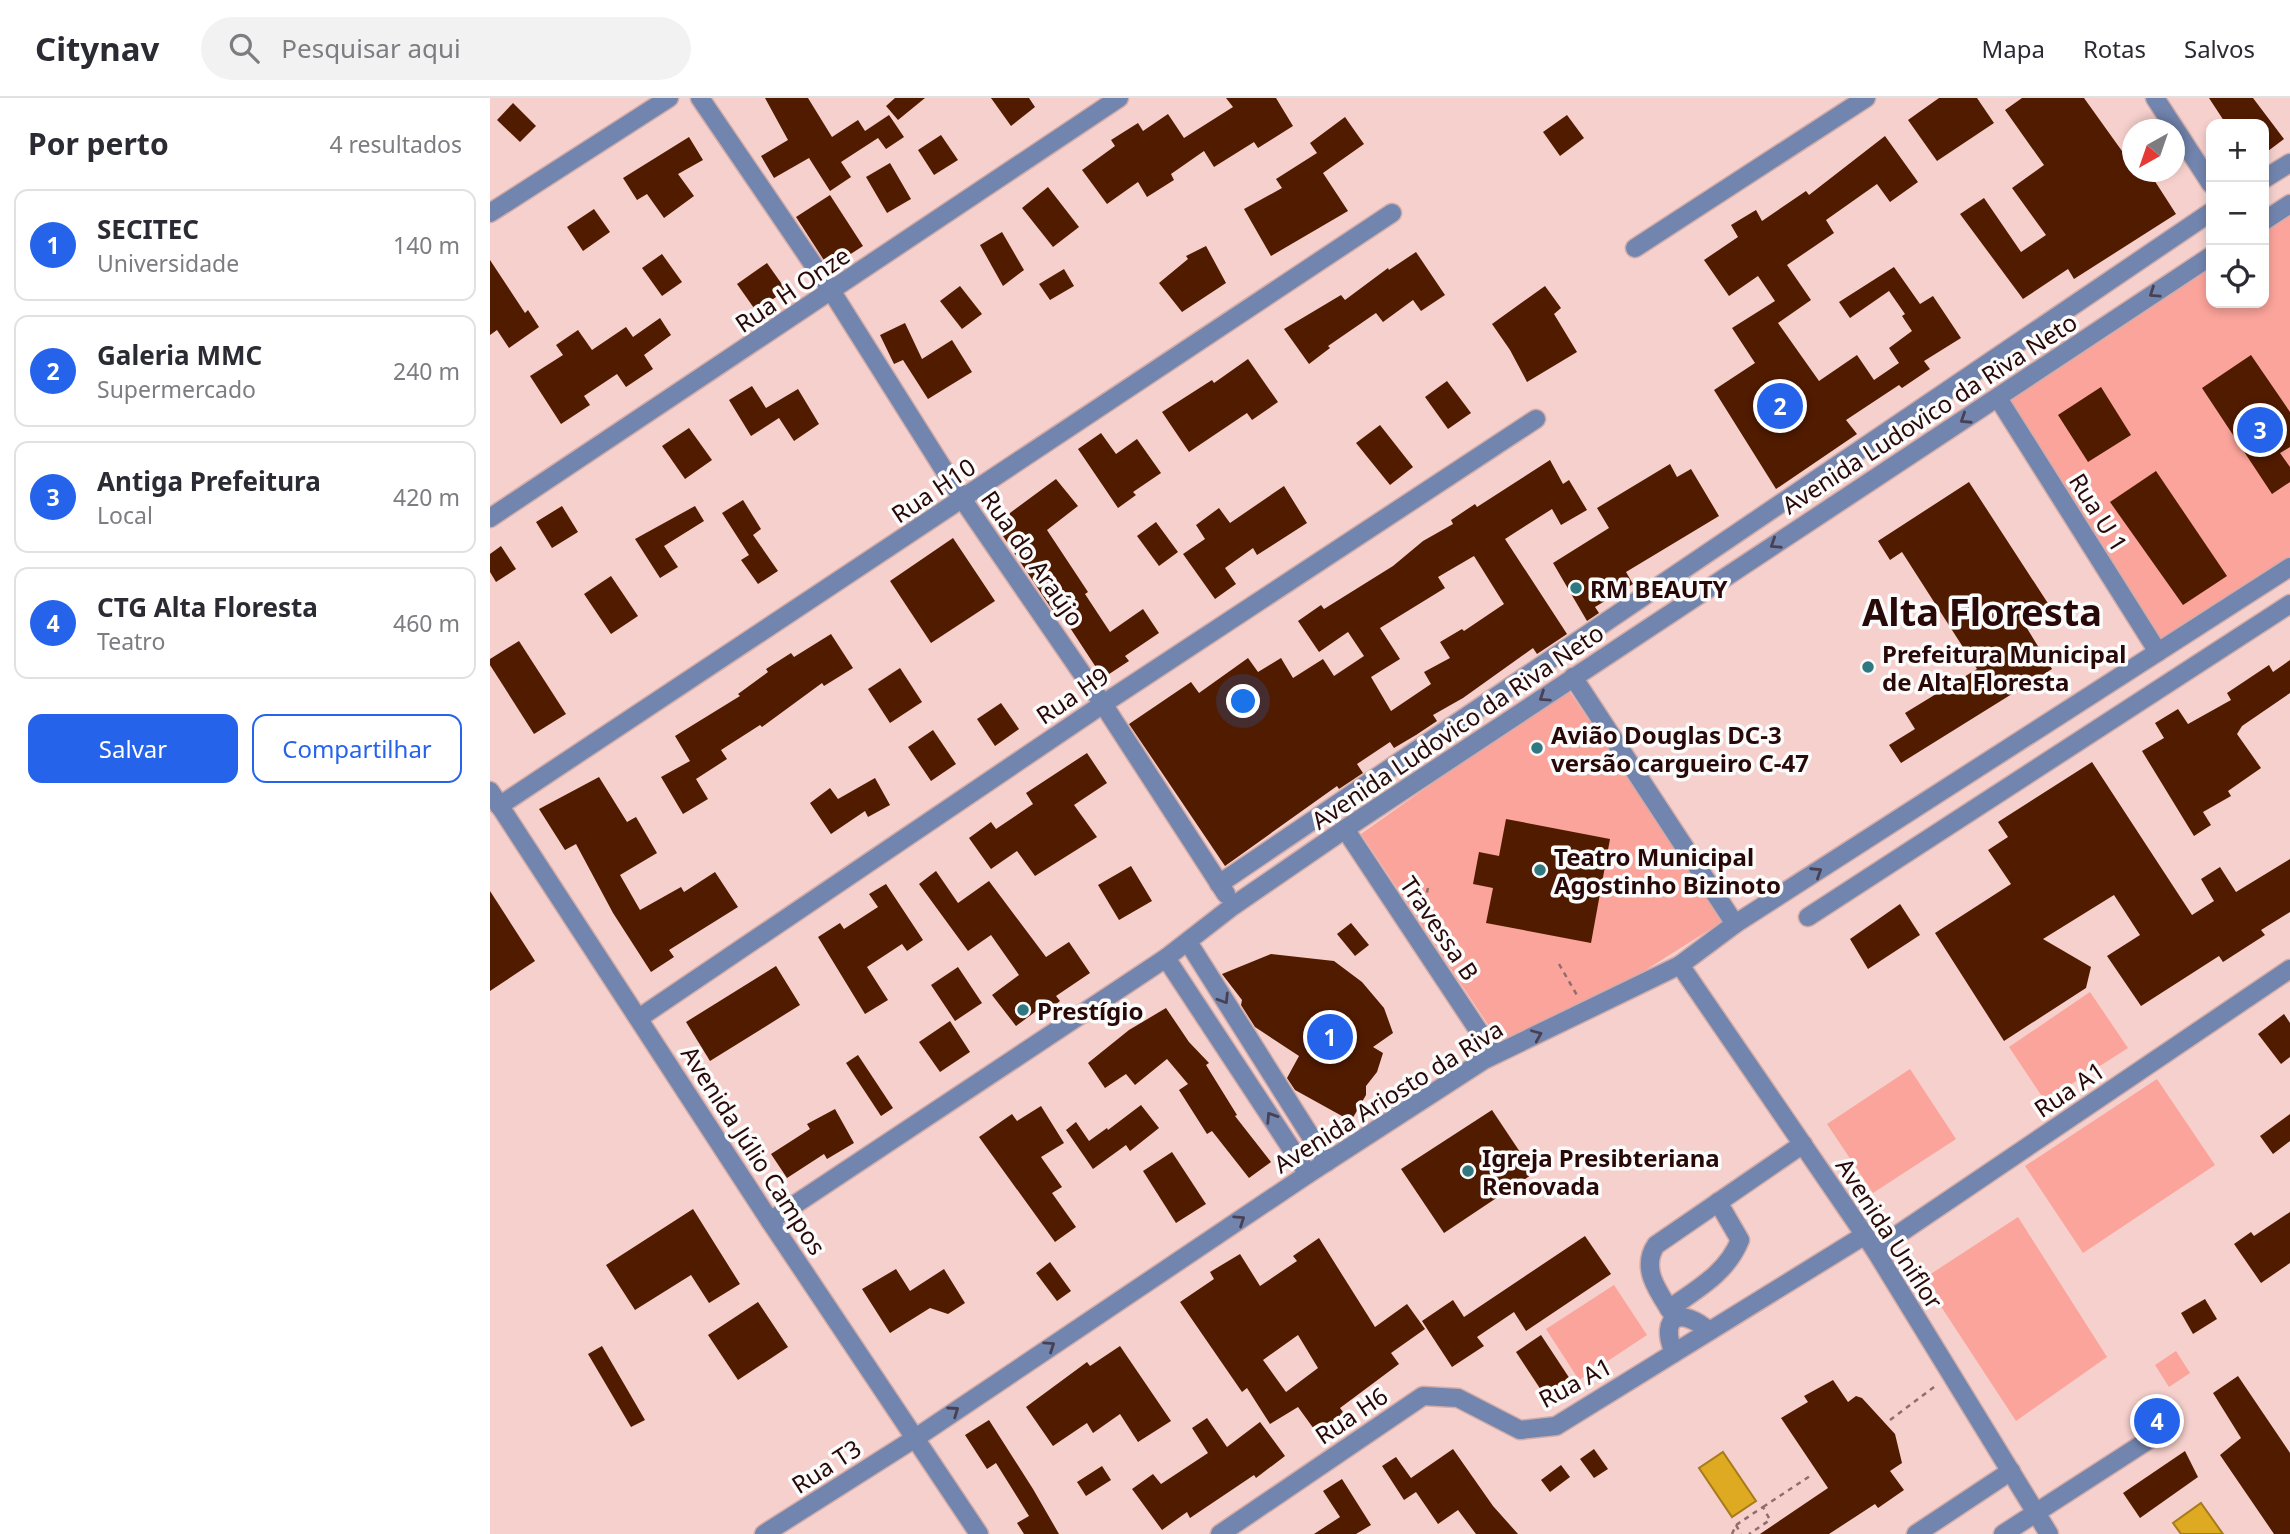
<!DOCTYPE html>
<html lang="pt">
<head>
<meta charset="utf-8">
<style>
  body { margin:0; font-family:"Noto Sans",sans-serif; background:#f2f2f3; color:#2b2b33 }
  .controls { position:absolute; right:21px; top:21px; display:grid; overflow:hidden; border-radius:14px; box-shadow:0 4px 10px #0003 }
  .controls button { width:63px; height:63px; display:grid; place-items:center; padding:0; border:0; border-bottom:2px solid #e1e1e2; background:#fff; color:#2b2b33; font:35px sans-serif }
  .compass { position:absolute; left:1632px; top:21px; width:63px; height:63px; border-radius:50%; background:#fff; box-shadow:0 4px 10px #0003; rotate:220deg }
  .you { position:absolute; left:754px; top:604px; width:24px; height:24px; margin:-18px; border:5px solid #fff; border-radius:50%; background:#1a73e8; box-shadow:0 0 0 10px #1a73e833 }
  .badge { display:grid; place-items:center; width:46px; height:46px; border-radius:50%; background:#2563eb; color:#fff; font-size:23px; font-weight:700 }
  .pin { position:absolute; translate:-50% -50%; border:4px solid #fff; box-shadow:0 2px 7px #0006 }
  .list { margin:0; padding:0; list-style:none }
  h2 { display:flex; justify-content:space-between; align-items:center; height:91px; margin:0; padding:0 28px; font-size:30px }
  h2 small { font-size:23px; font-weight:400; color:#7c7c81 }
  .list li { display:grid; grid-template-columns:46px 1fr auto; gap:21px; align-items:center; box-sizing:border-box; height:112px; margin:0 14px 14px; padding:0 14px; border:2px solid #e1e1e2; border-radius:14px }
  .list b { display:block; font-size:26px; white-space:nowrap }
  .list p { margin:0; font-size:23px; white-space:nowrap; color:#7c7c81 }
  .list em { font-size:23px; font-style:normal; color:#7c7c81 }
  .actions { display:flex; gap:14px; padding:21px 28px }
  .actions a { flex:1; padding:16px 0; border:2px solid #2563eb; border-radius:14px; text-align:center; font-size:24px; color:#2563eb }
  .actions .main { background:#2563eb; color:#fff }
  .icon { flex:none; width:38px; height:38px; fill:none; stroke:currentColor; stroke-width:2; stroke-linecap:round; stroke-linejoin:round }
  .map { position:relative; flex:none; width:1800px; height:1436px; overflow:hidden }
  header { display:flex; align-items:center; gap:42px; box-sizing:border-box; height:98px; padding:0 35px; background:#fff; border-bottom:2px solid #e1e1e2 }
  header strong { font-size:33px }
  nav { display:flex; gap:38px; margin-inline-start:auto; font-size:24px }
  .search { width:490px; height:63px; background:#f2f2f3; display:flex; align-items:center; gap:18px; box-sizing:border-box; padding:0 24px; border-radius:38px; color:#7c7c81; font-size:26px }
  main { display:flex }
  aside { flex:1; background:#fff }
  .map>svg:first-child { display:block }
  .green { fill:#fba49b }
  .water { fill:#deaa22; stroke:#a77a1a; stroke-width:2 }
  .building { fill:#511b00; fill-rule:evenodd }
  .lines { fill:none; stroke-linecap:round; stroke-linejoin:round }
  .minor-casing { stroke:#d1aca9; stroke-width:21 }
  .path { stroke:#906d6b; stroke-width:2.5; stroke-dasharray:5 5; stroke-linecap:butt }
  .minor { stroke:#7285ae; stroke-width:18 }
  .oneway { stroke:#494153 }
  .poi-dot { fill:#307880; stroke:#fbfbfb; stroke-width:2.5 }
  .labels { text-anchor:middle; dominant-baseline:central; stroke-width:7; stroke-linejoin:round; paint-order:stroke }
  .street-label { font-size:24px; fill:#280908; stroke:#fbfbfb }
  .poi-label { font-size:24px; font-weight:bold; fill:#280908; stroke:#fbfbfb; text-anchor:start }
  .town-label { font-size:38px; font-weight:bold; fill:#280908; stroke:#fbfbfb }
</style>
</head>
<body>
<header>
<strong>Citynav</strong>
<div class="search"><svg class="icon" aria-label="search" viewBox="0 0 24 24"><circle cx="10" cy="10" r="6"/><path d="M15 15l6 6"/></svg>Pesquisar aqui</div>
<nav><a>Mapa</a><a>Rotas</a><a>Salvos</a></nav>
</header>
<main>
<aside>
<h2>Por perto<small>4 resultados</small></h2>
<ul class="list">
<li><span class="badge">1</span><div><b>SECITEC</b><p>Universidade</p></div><em>140 m</em></li>
<li><span class="badge">2</span><div><b>Galeria MMC</b><p>Supermercado</p></div><em>240 m</em></li>
<li><span class="badge">3</span><div><b>Antiga Prefeitura</b><p>Local</p></div><em>420 m</em></li>
<li><span class="badge">4</span><div><b>CTG Alta Floresta</b><p>Teatro</p></div><em>460 m</em></li>
</ul>
<div class="actions"><a class="main">Salvar</a><a>Compartilhar</a></div>
</aside>
<div class="map">
<svg width="1800" height="1436" viewBox="0 0 1800 1436">
  <rect width="100%" height="100%" fill="#f6d0cc"/>
  <g class="green">
    <path d="M1800 116V461L1671 545 1517 301 1721 168V205H1774V133Z"/>
    <path d="M1077 590 1235 822 1143 880 1082 912 1009 943 871 736Z"/>
    <path d="M1600 894 1638 950 1555 1003 1519 949Z"/>
    <path d="M1420 971 1466 1041 1383 1095 1337 1026Z"/>
    <path d="M1667 981 1725 1067 1593 1155 1535 1068Z"/>
    <path d="M1528 1119 1617 1259 1526 1323 1433 1181Z"/>
    <path d="M1124 1187 1157 1237 1089 1282 1056 1231Z"/>
    <path d="M1686 1253 1700 1275 1679 1289 1665 1267Z"/>
  </g>
  <g class="water">
    <path d="M1233 1354 1266 1403 1242 1419 1209 1370Z"/>
    <path d="M1711 1405 1733 1436H1691L1683 1425Z"/>
  </g>
  <g class="building">
    <path d="M275 0H318L342 39 368 22 375 33 399 17 414 39 396 51 388 40 351 64 361 79 340 93 319 60 284 80 271 58 298 42Z"/>
    <path d="M405 0H435L408 22 396 8Z"/>
    <path d="M501 0H539L545 9 521 28Z"/>
    <path d="M736 0H786L803 28 768 50 764 44 724 69 714 53 681 76 684 82 657 99 648 84 617 106 592 72 625 48 621 42 648 25 653 33 678 16 694 40 743 9Z"/>
    <path d="M1449 0H1487L1504 25 1447 63 1418 22Z"/>
    <path d="M1532 0H1594L1642 67V74H1659L1686 116 1584 181 1578 171 1533 201 1470 116 1494 100 1531 154 1556 137 1522 90 1554 67 1515 12Z"/>
    <path d="M1719 0H1763L1794 41 1774 56V26H1736Z"/>
    <path d="M23 5 46 28 30 44 7 22Z"/>
    <path d="M1077 17 1094 40 1070 58 1053 34Z"/>
    <path d="M855 19 874 46 833 75 858 113 781 158 754 111 792 90 786 81 827 55 820 45Z"/>
    <path d="M451 37 468 62 444 77 428 52Z"/>
    <path d="M1395 38 1428 84 1400 104 1387 86 1336 122 1344 135 1297 167 1321 202 1288 225 1329 283 1367 257 1384 282 1409 265 1399 250 1422 233 1412 218 1415 216 1399 193 1360 220 1349 204 1404 169 1430 206 1443 198 1471 240 1434 263 1440 271 1412 290 1409 287 1356 322 1367 336 1286 391 1224 292 1265 265 1242 230 1285 203 1268 178 1239 198 1214 162 1248 139 1241 127 1266 112 1272 123 1316 93 1319 97Z"/>
    <path d="M199 39 213 62 188 76 204 98 174 120 157 96 147 102 133 80Z"/>
    <path d="M400 65 421 101 397 115 376 79Z"/>
    <path d="M558 89 589 129 563 149 532 110Z"/>
    <path d="M340 97 373 148 339 170 306 119Z"/>
    <path d="M104 111 120 134 93 153 77 129Z"/>
    <path d="M512 134 534 172 513 188 490 147Z"/>
    <path d="M716 148 736 185 692 214 669 185 698 161 696 158Z"/>
    <path d="M926 154 955 197 931 213 923 202 893 224 886 215 838 248 840 250 819 266 794 231 851 197 855 202 898 170 899 172Z"/>
    <path d="M172 156 192 184 172 198 152 170Z"/>
    <path d="M0 162 35 215 38 212 49 229 19 250 7 232 0 237Z"/>
    <path d="M277 165 296 192 266 213 247 186Z"/>
    <path d="M574 171 584 188 560 202 549 186Z"/>
    <path d="M470 188 492 216 472 231 450 203Z"/>
    <path d="M1055 188 1071 210 1064 216 1087 254 1037 284 1020 252 1002 226Z"/>
    <path d="M170 220 181 237 154 257 163 271 136 289 127 276 94 298 100 307 71 326 40 278 73 257 66 247 88 232 102 252 136 229 143 239Z"/>
    <path d="M415 225 432 261 462 242 482 274 438 301 413 262 404 266 390 237Z"/>
    <path d="M1761 257 1800 314V349L1790 355 1800 369V384L1782 396 1712 290Z"/>
    <path d="M758 261 788 304 762 322 757 315 699 354 672 314 722 282 724 285Z"/>
    <path d="M957 283 981 315 958 331 935 299Z"/>
    <path d="M262 288 276 310 308 291 329 326 304 343 289 320 261 338 239 302Z"/>
    <path d="M1611 289 1641 337 1598 364 1568 317Z"/>
    <path d="M890 327 923 369 900 387 866 345Z"/>
    <path d="M199 330 222 362 195 381 172 348Z"/>
    <path d="M611 335 626 356 647 341 671 375 643 394 646 397 628 410 588 351Z"/>
    <path d="M1060 362 1073 386 1079 382 1097 412 1071 427 1062 411 1015 441 1077 536 1047 556 1043 550 973 600 943 617 947 623 926 637 904 650 900 644 867 666 873 675 849 691 847 688 735 768 639 626 701 584 709 595 758 560 768 574 791 560 803 580 833 561 844 578 874 558 858 534 829 554 808 523 831 507 834 511 903 468 933 443 963 426 961 422 985 406 987 409ZM984 458 1014 506 974 533 972 531 950 544 960 560 934 574 941 586 901 613 881 579 910 561 890 530 955 490 948 479Z"/>
    <path d="M1180 366 1187 379 1201 371 1229 418 1136 474 1143 486 1105 509 1109 515 1097 523 1063 465 1119 430 1107 410Z"/>
    <path d="M1666 373 1737 478 1693 507 1620 404Z"/>
    <path d="M566 381 588 408 557 432 598 494 595 496 620 534 653 511 669 535 635 558 639 563 613 580 569 513 565 516 505 426Z"/>
    <path d="M1479 384 1561 510 1535 527 1562 571 1411 665 1399 647 1425 631 1415 615 1487 571 1412 454 1400 462 1388 443Z"/>
    <path d="M794 388 817 425 767 457 763 450 735 470 746 486 725 501 693 456 715 441 706 427 729 410 740 425Z"/>
    <path d="M253 402 271 431 263 437 288 473 268 486 251 462 259 457 232 415Z"/>
    <path d="M72 408 88 434 62 450 46 424Z"/>
    <path d="M205 408 214 423 174 448 188 469 170 480 145 441Z"/>
    <path d="M666 424 688 454 669 468 647 438Z"/>
    <path d="M463 440 505 503 441 545 400 483Z"/>
    <path d="M11 448 26 471 6 484 0 474V456Z"/>
    <path d="M121 478 148 518 121 536 94 496Z"/>
    <path d="M341 536 363 570 334 588 332 585 272 629 270 627 231 652 237 661 206 681 218 701 193 716 171 679 200 663 185 638 250 598 248 596 278 574 276 571 301 555 304 559Z"/>
    <path d="M29 543 76 616 44 636 0 567V561Z"/>
    <path d="M1800 562V595L1752 628 1747 636 1771 670 1738 693 1741 698 1713 714 1721 727 1704 738 1652 653 1674 640 1665 625 1688 611 1698 626 1741 602 1737 595 1779 567 1783 574Z"/>
    <path d="M410 570 432 604 400 625 378 591Z"/>
    <path d="M511 605 529 631 505 648 487 621Z"/>
    <path d="M443 632 466 666 441 683 418 649Z"/>
    <path d="M597 655 617 685 584 707 607 739 545 778 527 753 501 771 479 740 501 724 506 731 543 706 536 695Z"/>
    <path d="M1602 664 1702 817 1724 803 1711 781 1730 769 1746 794 1800 761V814L1771 832 1775 837 1733 864 1729 858 1651 908 1617 858 1650 837 1624 797 1553 841 1601 869 1596 890 1514 943 1445 835 1521 786 1498 752 1518 739 1508 724Z"/>
    <path d="M109 679 137 724 146 719 167 755 130 777 150 812 191 789 194 794 225 774 248 809 179 852 184 859 161 874 123 815 86 746 75 752 49 711Z"/>
    <path d="M385 680 400 707 378 719 375 713 341 736 320 705 340 690 348 701Z"/>
    <path d="M1016 721 1120 741 1101 845 996 825 1003 790 983 786 989 754 1009 758Z"/>
    <path d="M641 768 662 803 629 822 608 787Z"/>
    <path d="M446 773 468 805 499 783 556 859 579 844 600 875 566 898 570 903 553 916 549 911 526 928 502 897 529 877 501 837 478 853 429 786Z"/>
    <path d="M396 786 433 842 417 853 412 846 377 869 398 902 375 916 328 839 350 825 354 831 388 809 379 796Z"/>
    <path d="M0 793 45 863 0 893Z"/>
    <path d="M1410 806 1430 837 1378 871 1360 841Z"/>
    <path d="M861 825 879 847 865 858 847 836Z"/>
    <path d="M781 856 844 863 872 884 894 910 903 935 883 949 893 955 887 974 876 988V997L861 1023 805 992 797 980 809 958 765 929 751 907 752 902 732 876Z"/>
    <path d="M286 868 310 907 220 963 196 924Z"/>
    <path d="M468 869 492 905 465 923 441 887Z"/>
    <path d="M676 910 699 944 719 965 716 967 747 1017 745 1018 781 1064 759 1080 722 1033 717 1036 689 992 698 986 677 961 645 987 636 976 615 990 598 965 639 932Z"/>
    <path d="M1794 916 1800 925V959L1791 966 1768 936Z"/>
    <path d="M460 923 480 954 450 974 429 944Z"/>
    <path d="M368 957 403 1010 391 1018 356 965Z"/>
    <path d="M651 1007 669 1030 640 1053 636 1047 603 1071 576 1032 586 1024 599 1043 617 1030 618 1032Z"/>
    <path d="M551 1008 574 1045 551 1059 572 1089 562 1095 586 1129 565 1144 489 1039 522 1016 527 1023Z"/>
    <path d="M345 1011 364 1045 337 1061 334 1056 297 1080 281 1056 320 1031 317 1026Z"/>
    <path d="M1002 1012 1044 1075 954 1135 911 1071Z"/>
    <path d="M1800 1016V1043L1783 1056 1770 1038Z"/>
    <path d="M682 1054 716 1106 686 1125 653 1073Z"/>
    <path d="M203 1111 250 1186 219 1205 201 1177 145 1212 116 1167Z"/>
    <path d="M1800 1114V1165L1771 1185 1744 1146 1761 1134 1764 1138Z"/>
    <path d="M1095 1138 1121 1176 1036 1233 1024 1214 987 1239 994 1248 962 1269 932 1223 963 1202 974 1219Z"/>
    <path d="M829 1140 885 1229 917 1206 935 1231 901 1255 909 1266 850 1310 856 1318 829 1338 808 1309 780 1326 757 1290 752 1294 690 1204 724 1181 720 1174 750 1156 770 1188 807 1163 803 1158ZM808 1237 828 1270 796 1294 773 1262Z"/>
    <path d="M560 1164 581 1193 567 1203 546 1175Z"/>
    <path d="M406 1171 420 1193 454 1171 475 1205 458 1216 440 1210 400 1235 372 1191Z"/>
    <path d="M1715 1201 1727 1221 1703 1236 1691 1215Z"/>
    <path d="M268 1204 298 1249 248 1282 218 1237Z"/>
    <path d="M1051 1237 1080 1281 1055 1298 1026 1254Z"/>
    <path d="M112 1248 155 1322 141 1329 98 1256Z"/>
    <path d="M630 1248 681 1323 648 1344 630 1316 603 1335 597 1325 563 1348 536 1309 597 1264 600 1268Z"/>
    <path d="M1748 1278 1800 1355V1436H1784L1730 1357 1751 1340 1723 1295Z"/>
    <path d="M1343 1282 1358 1304 1366 1298 1372 1300 1405 1336 1412 1365 1400 1373 1414 1392 1388 1410 1385 1406 1339 1436H1270L1338 1390 1291 1320 1318 1304 1314 1298Z"/>
    <path d="M717 1320 737 1349 770 1324 795 1358 766 1380 764 1377 700 1420 697 1414 672 1432 642 1391 663 1376 671 1386 718 1355 702 1330Z"/>
    <path d="M499 1322 543 1391 569 1436H534L527 1425 539 1418 506 1365 497 1371 475 1337Z"/>
    <path d="M963 1351 1003 1408 1028 1436H986L968 1412 948 1426 926 1394 914 1402 892 1368 906 1359 921 1380Z"/>
    <path d="M1104 1351 1118 1371 1104 1380 1090 1361Z"/>
    <path d="M1695 1353 1708 1379 1650 1420 1633 1395Z"/>
    <path d="M1071 1367 1080 1379 1060 1394 1051 1382Z"/>
    <path d="M612 1368 621 1382 596 1398 587 1384Z"/>
    <path d="M852 1381 881 1427 866 1436H824L850 1419 833 1393Z"/>
  </g>
  <g class="lines">
    <defs>
      <g id="minor">
        <path d="M210 0 342 194 473 402 613 606 736 796"/>
        <path d="M1665 0 1721 86"/>
        <path d="M1774 81 1800 65"/>
        <path d="M0 115 179 0"/>
        <path d="M1774 123 1800 106"/>
        <path d="M1145 150 1376 0"/>
        <path d="M1508 300 1668 554"/>
        <path d="M0 420 629 0"/>
        <path d="M1083 579 1245 826"/>
        <path d="M0 693 280 1123 489 1436"/>
        <path d="M9 708 902 115"/>
        <path d="M855 731 1004 956"/>
        <path d="M729 786 1721 114"/>
        <path d="M1318 819 1800 506"/>
        <path d="M698 844 837 1064"/>
        <path d="M676 860 818 1076"/>
        <path d="M1190 867 1385 1152 1559 1436"/>
        <path d="M149 920 613 606 1046 321"/>
        <path d="M280 1123 676 860 743 808 855 731 1721 158"/>
        <path d="M1385 1152 1800 871"/>
        <path d="M1179 1211C1207 1191 1237 1175 1250 1142L1228 1104"/>
        <path d="M1185 1220C1171 1197 1149 1172 1166 1147L1313 1046"/>
        <path d="M1184 1255C1168 1217 1192 1209 1219 1233"/>
        <path d="M274 1436 424 1341 818 1076 994 962 1190 867 1245 826 1800 469"/>
        <path d="M730 1436 933 1298 968 1300 1030 1332 1066 1328 1375 1137"/>
        <path d="M1426 1436 1521 1373"/>
        <path d="M1513 1436 1674 1332"/>
      </g>
    </defs>
    <use href="#minor" class="minor-casing"/>
    <g class="path">
      <path d="M932 814 938 790"/>
      <path d="M1069 866 1088 899"/>
      <path d="M1400 1322 1448 1286"/>
      <path d="M1273 1409 1320 1378"/>
      <path d="M1246 1427 1251 1436"/>
      <path d="M1242 1436 1246 1427 1273 1409 1280 1422 1259 1436"/>
    </g>
    <use href="#minor" class="minor"/>
  </g>
  <defs><path id="oneway-chevron" d="M-2-3.5L2.5 0L-2 3.5" fill="none" stroke-width="1.6" stroke-linecap="round" stroke-linejoin="round" transform="scale(1.75)"/></defs>
  <g class="oneway">
    <use href="#oneway-chevron" transform="translate(1664 195) rotate(146)"/>
    <use href="#oneway-chevron" transform="translate(1475 321) rotate(147)"/>
    <use href="#oneway-chevron" transform="translate(1285 446) rotate(147)"/>
    <use href="#oneway-chevron" transform="translate(1054 599) rotate(146)"/>
    <use href="#oneway-chevron" transform="translate(1327 774) rotate(-33)"/>
    <use href="#oneway-chevron" transform="translate(734 901) rotate(58)"/>
    <use href="#oneway-chevron" transform="translate(1047 937) rotate(-23)"/>
    <use href="#oneway-chevron" transform="translate(781 1019) rotate(-123)"/>
    <use href="#oneway-chevron" transform="translate(750 1122) rotate(-34)"/>
    <use href="#oneway-chevron" transform="translate(560 1248) rotate(-34)"/>
    <use href="#oneway-chevron" transform="translate(464 1313) rotate(-35)"/>
  </g>
  <g class="poi-dot">
    <circle cx="1086" cy="490" r="7"/>
    <circle cx="1378" cy="569" r="7"/>
    <circle cx="1047" cy="650" r="7"/>
    <circle cx="1050" cy="772" r="7"/>
    <circle cx="533" cy="912" r="7"/>
    <circle cx="978" cy="1073" r="7"/>
  </g>
  <g class="labels">
    <g class="street-label">
      <text transform="translate(302 191) rotate(-34)">Rua H Onze</text>
      <text transform="translate(1439 315) rotate(-33)">Avenida Ludovico da Riva Neto</text>
      <text transform="translate(443 392) rotate(-34)">Rua H10</text>
      <text transform="translate(1609 414) rotate(58)">Rua U 1</text>
      <text transform="translate(543 460) rotate(55)">Rua do Araújo</text>
      <text transform="translate(582 597) rotate(-34)">Rua H9</text>
      <text transform="translate(967 628) rotate(-34)">Avenida Ludovico da Riva Neto</text>
      <text transform="translate(950 830) rotate(56)">Travessa B</text>
      <text transform="translate(1579 991) rotate(-34)">Rua A1</text>
      <text transform="translate(898 998) rotate(-32)">Avenida Ariosto da Riva</text>
      <text transform="translate(264 1052) rotate(57)">Avenida Júlio Campos</text>
      <text transform="translate(1400 1135) rotate(57)">Avenida Uniflor</text>
      <text transform="translate(1085 1284) rotate(-28)">Rua A1</text>
      <text transform="translate(861 1317) rotate(-34)">Rua H6</text>
      <text transform="translate(336 1368) rotate(-33)">Rua T3</text>
    </g>
    <g class="poi-label">
      <text x="1100" y="490">RM BEAUTY</text>
      <text x="1392" y="555">Prefeitura Municipal<tspan x="1392" dy="28">de Alta Floresta</tspan></text>
      <text x="1061" y="636">Avião Douglas DC-3<tspan x="1061" dy="28">versão cargueiro C-47</tspan></text>
      <text x="1064" y="758">Teatro Municipal<tspan x="1064" dy="28">Agostinho Bizinoto</tspan></text>
      <text x="547" y="912">Prestígio</text>
      <text x="992" y="1059">Igreja Presibteriana<tspan x="992" dy="28">Renovada</tspan></text>
    </g>
    <g class="town-label">
      <text x="1492" y="513">Alta Floresta</text>
    </g>
  </g>
</svg>
<div class="controls">
<button>+</button>
<button>−</button>
<button><svg class="icon" aria-label="locate" viewBox="0 0 24 24"><circle cx="12" cy="12" r="6"/><path d="M12 2v4M12 18v4M2 12h4M18 12h4"/></svg></button>
</div>
<svg class="compass" viewBox="-18 -18 36 36"><path d="M0-13l5 13h-10z" fill="#e53935"/><path d="M0 13l5-13h-10z" fill="#7c7c81"/></svg>
<div class="you"></div>
<div class="pin badge" style="left:840px;top:939px">1</div>
<div class="pin badge" style="left:1290px;top:308px">2</div>
<div class="pin badge" style="left:1770px;top:332px">3</div>
<div class="pin badge" style="left:1667px;top:1323px">4</div>
</div>
</main>
</body>
</html>
